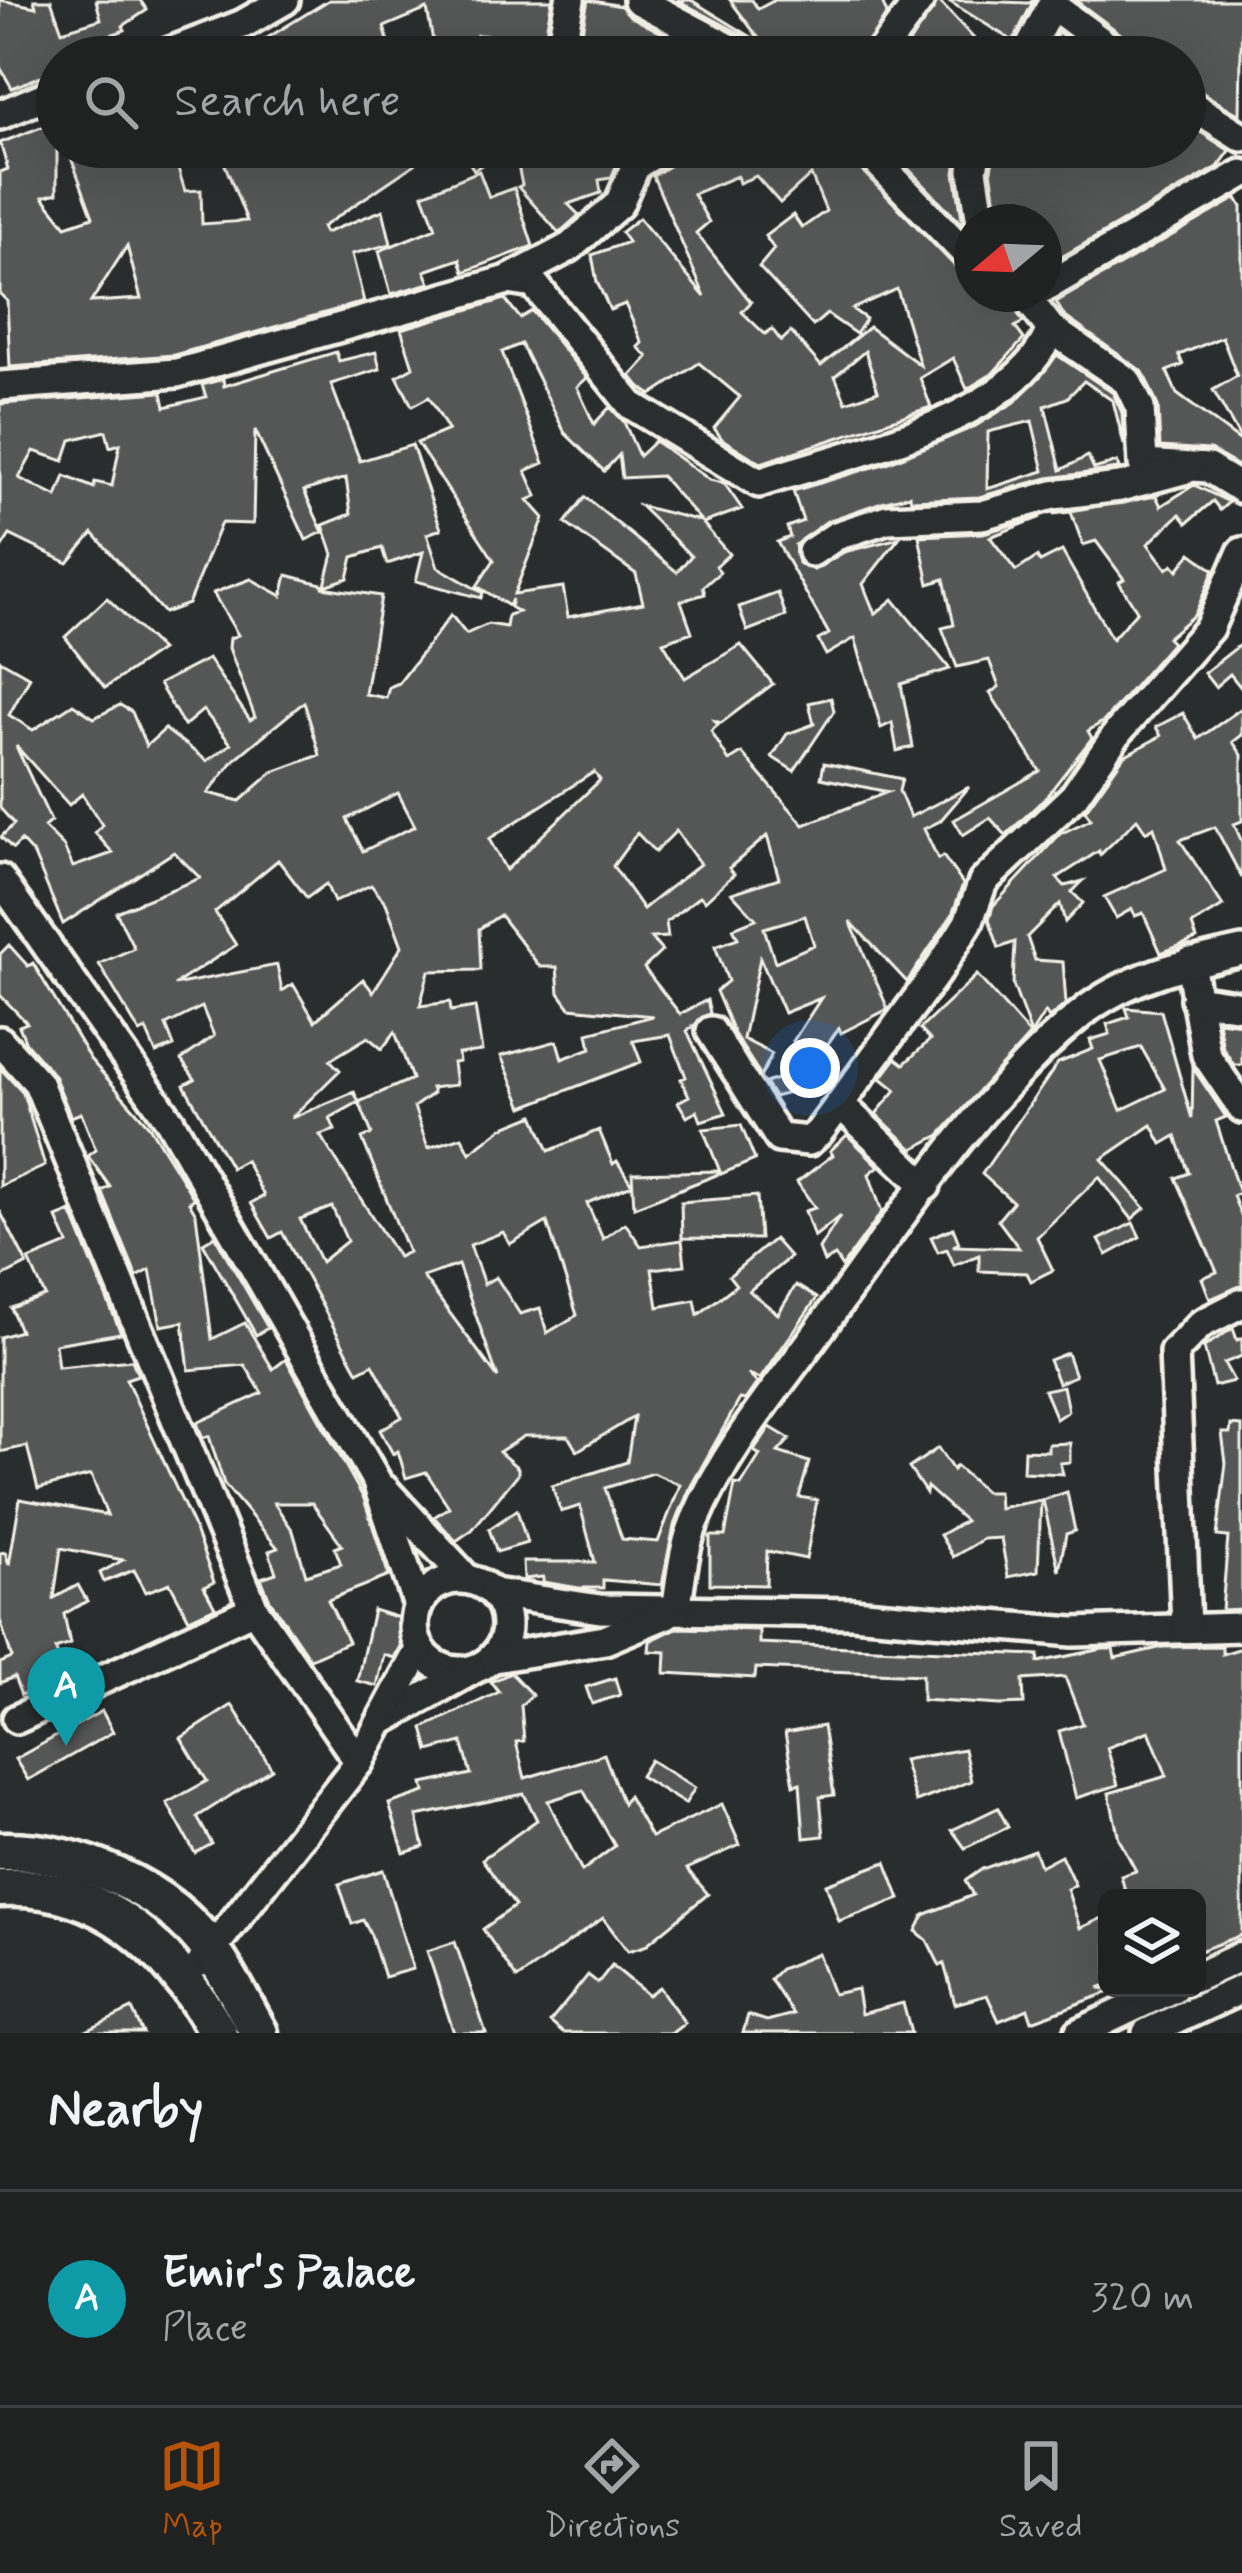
<!DOCTYPE html>
<html lang="en">
<head>
<meta charset="utf-8">
<style>
  body { margin:0; font-family:Mynerve,sans-serif; background:#282a2a; color:#f1f3f6 }
  .controls { position:absolute; right:36px; bottom:36px; display:grid; overflow:hidden; border-radius:18px; box-shadow:0 12px 48px #0002 }
  .controls button { width:108px; height:108px; display:grid; place-items:center; padding:0; border:0; border-bottom:3px solid #3d3f40; background:#202222; color:#f1f3f6; font:60px sans-serif }
  .compass { position:absolute; left:954px; top:204px; width:108px; height:108px; border-radius:50%; background:#202222; box-shadow:0 12px 48px #0002; rotate:251deg }
  .you { position:absolute; left:810px; top:1068px; width:42px; height:42px; margin:-30px; border:9px solid #fff; border-radius:50%; background:#1a73e8; box-shadow:0 0 0 18px #1a73e833 }
  .badge { display:grid; place-items:center; width:78px; height:78px; border-radius:50%; background:#b45309; color:#fff; font-size:39px; font-weight:700 }
  .pin { position:absolute; translate:-50% -99px; filter:drop-shadow(0 3px 6px #0008) }
  .pin::after { content:''; position:absolute; top:63px; width:42px; height:36px; background:inherit; clip-path:polygon(0 0,100% 0,50% 100%) }
  .list { margin:0; padding:0; list-style:none }
  h2 { display:flex; justify-content:space-between; align-items:center; height:156px; margin:0; padding:0 48px; font-size:51px }
  h2 small { font-size:39px; font-weight:400; color:#a2a4a5 }
  .list li { display:grid; grid-template-columns:78px 1fr auto; gap:36px; align-items:center; box-sizing:border-box; height:216px; padding:0 48px; border-top:3px solid #3d3f40 }
  .list b { display:block; font-size:45px; white-space:nowrap }
  .list p { margin:0; font-size:39px; white-space:nowrap; color:#a2a4a5 }
  .list em { font-size:39px; font-style:normal; color:#a2a4a5 }
  .icon { flex:none; width:66px; height:66px; fill:none; stroke:currentColor; stroke-width:2; stroke-linecap:round; stroke-linejoin:round }
  .map { position:relative; flex:none; width:1242px; height:2033px; overflow:hidden }
  .search { position:absolute; background:#202222; box-shadow:0 12px 48px #0002; left:36px; right:36px; top:36px; height:132px; display:flex; align-items:center; gap:30px; box-sizing:border-box; padding:0 42px; border-radius:66px; color:#a2a4a5; font-size:45px }
  .sheet { height:372px; background:#202222 }
  nav { display:flex; justify-content:space-around; align-items:center; box-sizing:border-box; height:168px; border-top:3px solid #3d3f40; background:#202222; font-size:33px; color:#a2a4a5 }
  nav a { display:grid; justify-items:center; gap:6px }
  nav .on { color:#b45309 }
  .map>svg:first-child { display:block }
  .building { fill:#555756; stroke:#f4f1e8; stroke-width:3; fill-rule:evenodd }
  .lines { fill:none; stroke-linecap:round; stroke-linejoin:round }
  .minor-casing { stroke:#f4f1e8; stroke-width:36 }
  .major-casing { stroke:#f4f1e8; stroke-width:45 }
  .minor { stroke:#2a2d2e; stroke-width:27 }
  .major { stroke:#2a2d2e; stroke-width:36 }
</style>
</head>
<body>
<div class="map">
<svg width="1242" height="2033" viewBox="0 0 1242 2033">
  <rect width="100%" height="100%" fill="#2a2d2e"/>
  <filter id="ink" filterUnits="userSpaceOnUse"><feTurbulence type="fractalNoise" baseFrequency=".00833" numOctaves="2"/><feDisplacementMap in="SourceGraphic" scale="24" xChannelSelector="R" yChannelSelector="G"/><feConvolveMatrix kernelMatrix="1 2 1 2 8 2 1 2 1" color-interpolation-filters="sRGB"/></filter>
  <g filter="url(#ink)">
    <g class="building">
      <path d="M0 0 36 7 34 0H51L62 31 101 19 96 0H140L147 10 123 26 125 30 105 37 108 45 89 51 91 57H57V70L12 88 0 67Z"/>
      <path d="M329 0H552L541 57H534L535 37 477 35V57H436L427 9 384 27 393 57H236Z"/>
      <path d="M588 0 621 6 630 16 707 57H662L653 50 648 56 637 47 626 57H599L579 47Z"/>
      <path d="M677 0H691L763 44 730 0H752L758 9 775 0H881L887 14 859 57H838L836 52 764 57 754 41Z"/>
      <path d="M938 0 991 57H900Z"/>
      <path d="M947 0 1029 3 1034 0 1013 41Z"/>
      <path d="M1075 0H1242L1240 115 1185 83V57H1140L1133 43Z"/>
      <path d="M1058 32 1092 57H1045Z"/>
      <path d="M1185 122 1230 151 1218 167 1044 267V222H999L991 170 995 147H1185Z"/>
      <path d="M49 124 57 142V193L43 197 66 226 93 217 67 147H210L211 152 176 162 185 191 201 190 202 224 247 221 218 147H403L415 164 322 227 325 233 383 210 391 244 352 254 364 302 174 355 10 367 7 301 0 294V172L8 169 0 143ZM127 246 141 299 91 302Z"/>
      <path d="M459 147H508L474 170Z"/>
      <path d="M514 147H614L617 164 611 178 599 180 601 193 568 204 579 215 559 233 518 187 522 185Z"/>
      <path d="M683 147H780L782 159 810 147H845L850 159 965 274 972 294 979 299 1006 294 1023 322 1015 327 1024 339 992 374 967 389 953 358 920 378 931 407 761 463 722 439 714 428 740 397 699 363 651 395 639 386 631 376 648 357 638 347 642 343 625 304 610 310 597 282 592 255 628 242 621 232 639 218 705 297 653 176 675 162ZM811 175 826 211 802 228 793 215 765 236 774 249 759 267 813 326 827 314 856 334 866 319 852 309 897 289 920 365 869 327 821 366 791 332 781 341 772 329 765 334 742 312 751 302 696 233 709 222 693 194 737 176 739 183 756 176 780 203ZM865 351 878 391 846 402 835 376Z"/>
      <path d="M916 147H959L955 173 963 225 899 159Z"/>
      <path d="M479 171 489 197 514 188 533 246 464 272 460 259 425 271 430 283 391 294 379 251 436 228 423 194Z"/>
      <path d="M1237 198 1242 207V441L1213 390 1237 376 1222 337 1179 355 1183 365 1167 371 1177 394 1242 442V468L1210 450 1160 447 1158 406 1143 372 1064 316 1056 302Z"/>
      <path d="M505 299 520 318 532 311 587 378 577 387 594 424 610 407 624 422 639 456 655 441 710 480 724 483 742 509 703 523 661 476 622 478 619 455 604 471 565 433 521 344 502 352 544 463 526 471 537 496 528 500 544 518 514 594 563 587 568 617 643 603 636 574 565 523 585 497 677 572 691 556 640 506 701 521 729 554 716 566 720 572 703 587 705 594 681 601 692 632 663 642 685 678 741 645 773 684 721 723 715 721 718 725 711 731 729 761 742 753 804 825 888 792 821 778 824 763 902 779 899 791 910 817 969 787 940 821 924 829 938 859 943 856 963 884 952 915 907 982 850 921 888 1009 841 1033 839 1028 818 1058 793 1041 821 998 784 1013 760 958 743 1039 772 1054 761 1076 734 1034 716 991 728 981 715 946 738 938 733 928 756 919 732 893 779 878 767 836 729 868 734 874 705 901 700 896 666 922 668 937 651 938 662 951 644 968 680 1014 707 1000 710 1013 687 1031 726 1113 701 1121 697 1111 687 1117 678 1102 689 1096 681 1079 686 1077 670 1035 633 1041 641 1062 523 1107 501 1056 557 1041 562 1059 591 1048 588 1033 653 1016 570 1008 559 993 557 967H540L500 915 479 929 481 970 429 971 420 1006 450 1002 451 1011 475 1007 482 1051 458 1054 459 1062 453 1063 456 1085 431 1088 433 1093 414 1107 428 1148 462 1137 470 1153 502 1128 534 1115 549 1151 599 1130 613 1164 617 1161 632 1185 587 1203 603 1239 625 1223 641 1246 682 1240 685 1265 652 1269 658 1307 695 1300 698 1315 736 1285 729 1276 774 1239 790 1257 749 1291 778 1314 796 1285 817 1298 760 1379 748 1374 757 1383 745 1400 740 1399 691 1486 674 1526 662 1585 603 1580V1588H579L543 1582V1577L524 1579 523 1562H595L580 1506 561 1512 552 1486 627 1462 634 1417 577 1451 568 1436H524L499 1452 518 1468V1474L472 1530 456 1541 434 1517 449 1507 426 1472 406 1478 398 1451 393 1454 380 1430 402 1417 373 1364 358 1372 282 1232 271 1238 251 1203 264 1196 245 1160 231 1168 184 1085 195 1079 181 1060 214 1036 202 1007 166 1025 174 1046 156 1053 146 1030 140 1033 99 964 134 948 116 912 200 878 174 852 63 924 34 855 21 841 13 849 1 837 14 824 0 808V660L30 677 9 715 33 730 73 704 94 718 120 705 132 712 146 746 165 729 207 761 231 744 203 710 184 726 159 684 208 659 250 720 255 717 229 648 230 638 238 635 213 593 251 579 282 596 287 575 325 585 333 554 323 525 351 514 346 478 304 491 323 532 306 540 255 430 253 524 221 523 188 604 164 613 93 533 68 563 10 535 0 550V404L162 392 165 407 206 397 202 385 223 379 224 386 336 352 339 361 376 352 380 369 331 384 360 461 412 445 441 529 427 534 438 567 483 593 481 598 416 581 423 552 387 564 382 548 353 557 348 578 322 587 381 596 365 694 386 698 389 687 399 683 451 615 466 634 488 624 506 627 508 615 518 612 510 607 512 599 509 606 477 586 494 560 417 443 448 430 429 397 412 406 397 376 413 367 401 329ZM106 431 110 447 120 444 112 486 95 482 94 488 65 476 57 497 19 478 34 451 64 461 71 440ZM304 702 320 755 273 772 240 801 208 793 235 759ZM16 746 69 805 82 794 102 825 95 833 113 853 73 867 64 847 44 827 51 821ZM594 772 600 780 506 870 489 839ZM398 793 415 826 363 851 347 819ZM676 831 700 864 643 909 613 866 637 833 655 852ZM278 860 307 898 326 884 334 902 371 885 386 903 402 946 373 992 363 979 315 1021 293 984 282 991 277 965 174 985 236 945 215 912ZM805 916 814 945 775 962 764 928ZM395 1032 412 1079 359 1102 354 1092 291 1118 340 1070 330 1060 368 1037 382 1049ZM359 1102 372 1134 362 1138 408 1252 398 1257 320 1135 335 1130 330 1118ZM332 1207 347 1241 321 1262 300 1219ZM547 1222 577 1315 547 1333 540 1308 520 1314 496 1277 484 1284 470 1245 503 1232 510 1244ZM458 1265 498 1378 423 1277ZM653 1473 680 1485 658 1542 622 1539 605 1488Z"/>
      <path d="M1057 355 1113 393 1122 413 1124 445 1113 401 1084 381 1067 398 1045 406 1061 470 1088 456 1094 469 1117 462 1119 469 1048 478 979 497 911 500 910 495 882 502 827 521 795 545 798 563 814 570 844 552 899 538 863 584 875 614 893 599 950 669 901 684 913 747 897 751 892 723 881 728 855 638 826 655 818 640 829 634 777 542 790 537 787 527 803 521 793 491 887 463 974 427 1015 402ZM1032 421 1044 471 987 489 988 432Z"/>
      <path d="M1194 485 1229 502 1220 510 1213 501 1187 523 1180 514 1148 544 1167 569 1173 564 1178 570 1191 553 1214 570 1195 614 1167 638 1172 643 1104 721 1088 731 1092 738 1046 797 1006 835 990 818 963 835 954 820 1040 771 990 693 999 687 989 660 957 667 942 628 954 625 944 579 929 584 919 536 983 533 1041 517 990 537 1016 571 1037 557 1040 562 1062 551 1112 639 1137 611 1119 582 1124 579 1096 541 1083 545 1071 512 1053 514 1156 496 1161 506Z"/>
      <path d="M778 593 786 616 747 631 739 607Z"/>
      <path d="M107 598 161 650 105 688 65 637Z"/>
      <path d="M1242 643V689L1230 674 1215 687 1204 673Z"/>
      <path d="M831 698 834 711 794 771 772 757 787 734 814 724 809 703Z"/>
      <path d="M1242 708V735L1233 742 1242 755V821L1234 824 1242 842V878L1215 827 1180 840 1223 906 1192 925 1197 939 1161 953 1143 913 1135 916 1132 909 1116 918 1104 897 1166 869 1154 827 1146 832 1137 819 1100 855 1099 851 1057 878 1065 886 1083 881 1072 892 1083 903 1065 922 1060 904 1027 937 1035 960 1063 962 1066 1004 1049 1018 1045 1012 1031 1034 1013 985 1015 942 999 948 989 919 993 906 1060 834 1091 819 1085 811 1124 756 1161 736 1156 727 1183 713 1198 739Z"/>
      <path d="M9 945 28 966 33 963 90 1059 149 1126 194 1199 189 1202 196 1214 212 1339 245 1323 273 1369 286 1359 364 1499 389 1576 328 1600 348 1642 310 1659 270 1600 261 1578 276 1573 269 1551 278 1548 224 1484 209 1436 203 1438 197 1423 262 1393 245 1365 189 1370 183 1322 161 1326 150 1270 137 1277 102 1191 110 1187 88 1156 96 1150 81 1113 71 1117 54 1075 26 1043 19 1026 27 1023 0 995V954ZM274 1503H312L342 1545 335 1548 341 1564 306 1575 293 1531Z"/>
      <path d="M977 975 1030 1035 940 1135 913 1149 876 1114 896 1090 881 1078 896 1058 904 1064 930 1040 920 1029Z"/>
      <path d="M1126 1008 1161 1011 1192 1119 1193 1068 1226 1117 1216 1121 1239 1193 1233 1196 1242 1218V1285L1210 1299 1202 1278 1217 1272 1176 1178 1189 1173 1176 1136 1162 1144 1152 1125 1102 1159 1145 1208 1132 1219 1099 1177 1037 1237 1053 1270 1031 1281 1027 1273 979 1271V1255L954 1265 947 1249 938 1252 931 1237 953 1228 959 1243 953 1246 1019 1248 998 1220 1013 1202 982 1174 1058 1063 1093 1049 1090 1040 1110 1034 1107 1024 1129 1017ZM1141 1047 1165 1089 1121 1110 1100 1060Z"/>
      <path d="M1218 1021 1242 1024V1065H1234L1223 1048Z"/>
      <path d="M817 1066 822 1082 785 1094 774 1097 765 1083Z"/>
      <path d="M0 1068 23 1093 45 1166 0 1186Z"/>
      <path d="M741 1125 755 1160 721 1174 703 1129Z"/>
      <path d="M847 1135 879 1166 869 1174 882 1212 842 1267 835 1256 824 1262 819 1249 840 1216 814 1237 805 1211 815 1208 797 1182 833 1155 830 1151Z"/>
      <path d="M718 1171 719 1174 634 1207 632 1173Z"/>
      <path d="M757 1196 760 1239 682 1238 681 1202Z"/>
      <path d="M0 1211 27 1264 0 1278Z"/>
      <path d="M71 1212 121 1333 55 1344 58 1367 132 1360 138 1375 126 1379 193 1525 214 1582 204 1587 215 1607 189 1619 170 1583 146 1592 134 1570 104 1582 100 1573 123 1560 61 1548 54 1598 78 1585 87 1601 64 1614 70 1644 55 1649 63 1667 49 1673 53 1681 21 1695 14 1677 0 1683V1663L12 1658 0 1620V1553L5 1552 9 1565 20 1499 107 1515 91 1475 38 1489 27 1446 0 1452V1337L20 1331 11 1308 45 1296 29 1260 68 1244 57 1218Z"/>
      <path d="M1133 1223 1140 1237 1107 1255 1099 1240Z"/>
      <path d="M215 1236 268 1328 256 1335 203 1243Z"/>
      <path d="M1233 1328 1237 1340 1242 1338V1356L1224 1363 1234 1381 1214 1386 1204 1347Z"/>
      <path d="M1067 1353 1075 1376 1058 1383 1049 1360Z"/>
      <path d="M1063 1386 1068 1411 1056 1419 1044 1390Z"/>
      <path d="M1231 1425 1242 1426V1609L1222 1610 1228 1537 1217 1536 1226 1463 1222 1433H1230Z"/>
      <path d="M770 1427 790 1439 778 1452 809 1462 799 1497 817 1500 806 1559 767 1551 766 1585 710 1584V1536H725L735 1484 741 1485 760 1455 754 1451Z"/>
      <path d="M1070 1443V1462L1060 1463 1063 1474 1023 1472 1024 1450 1048 1451V1444Z"/>
      <path d="M938 1448 953 1470 956 1466 985 1492H998L999 1508 1041 1500 1038 1571 1008 1577 1001 1538 983 1539 953 1557 940 1535 965 1521 927 1487 926 1493 909 1468Z"/>
      <path d="M1067 1492 1075 1531 1066 1534 1059 1571 1043 1500Z"/>
      <path d="M517 1510 527 1543 497 1552 489 1529Z"/>
      <path d="M373 1610 412 1622 394 1658 384 1655 377 1686 357 1681Z"/>
      <path d="M677 1628 759 1630V1643L1039 1655 1038 1662 1103 1649H1113L1115 1658 1163 1647 1222 1646V1654L1242 1648V1935L1197 1952V1898H1127L1121 1876 1136 1871 1119 1839 1109 1793 1167 1776 1149 1731 1107 1748 1118 1785 1076 1798 1059 1731 1083 1724 1065 1677 1023 1680 1024 1704 1000 1705 922 1700V1675L756 1668 755 1678 665 1673 666 1652 649 1651 650 1641Z"/>
      <path d="M511 1673 532 1695 521 1705 524 1741 516 1742 525 1778 604 1754 623 1804 628 1796 651 1837 722 1804 740 1845 687 1869 708 1894 645 1946 628 1951 603 1918 517 1979 483 1929 515 1906 482 1859 537 1820 524 1794 417 1816 424 1847 404 1853 389 1804 425 1792 423 1784 471 1774 462 1742 429 1751 423 1728 499 1692 491 1682ZM583 1790 615 1846 582 1871 548 1801Z"/>
      <path d="M615 1678 620 1695 592 1704 586 1687Z"/>
      <path d="M232 1705 272 1769 197 1817 212 1844 195 1853 167 1803 207 1781 181 1738Z"/>
      <path d="M102 1711 113 1732 28 1780 15 1759Z"/>
      <path d="M823 1726 834 1795 820 1797 824 1836 804 1838 800 1783 794 1785 785 1733Z"/>
      <path d="M964 1749 971 1781 916 1802 903 1760Z"/>
      <path d="M650 1760 695 1788 685 1804 640 1776Z"/>
      <path d="M998 1808 1008 1827 965 1848 952 1830Z"/>
      <path d="M1034 1850 1040 1866 1061 1855 1075 1885 1067 1889 1080 1928 1107 1916V1985L1099 1988 1115 1990 1032 2021 1028 2009 999 2021 987 1995 955 2004 944 1964 940 1966 927 1940 916 1931 924 1915 973 1895 965 1881 982 1869Z"/>
      <path d="M886 1862 900 1899 839 1921 826 1884Z"/>
      <path d="M383 1870 413 1969 384 1977 371 1935 363 1920 352 1924 339 1884Z"/>
      <path d="M455 1942 486 2033H454L427 1951Z"/>
      <path d="M818 1954 833 1994 857 1989 861 2014 903 2003 911 2033H743L748 2015 767 2021 793 2014 770 1979 780 1969Z"/>
      <path d="M612 1965 648 1995 659 1987 685 2023 672 2033H563L550 2022 588 1975 598 1983Z"/>
      <path d="M132 2009 143 2033H82Z"/>
    </g>
    <g class="lines">
      <defs>
        <g id="minor">
          <path d="M638 0 746 57"/>
          <path d="M1052 5 1122 57"/>
          <path d="M157 57 243 24 285 0"/>
          <path d="M559 57 570 0"/>
          <path d="M877 57 920 0"/>
          <path d="M1025 57 1054 0"/>
          <path d="M1185 101 1242 137"/>
          <path d="M0 115 57 91"/>
          <path d="M863 147 968 256 972 254"/>
          <path d="M977 147 973 170 981 222"/>
          <path d="M508 280 534 284 631 405 759 483C847 453 1016 422 1051 329"/>
          <path d="M1044 288 1242 174"/>
          <path d="M1024 294 1051 329 1127 381 1140 408 1143 464 1208 468 1242 489"/>
          <path d="M0 386 177 373 508 280 570 247 619 204 636 165 665 147"/>
          <path d="M812 552 836 536 887 519 982 515 1053 495 1120 487 1187 469"/>
          <path d="M0 879 170 1121 377 1482 418 1606"/>
          <path d="M1190 962 1206 1055 1242 1108"/>
          <path d="M1195 999 1242 1006"/>
          <path d="M711 1031 779 1138 809 1141 819 1132 939 969 968 923 983 882 1074 796 1119 731 1209 628 1242 552"/>
          <path d="M0 1041 38 1083 254 1609 359 1762"/>
          <path d="M841 1105 926 1186"/>
          <path d="M384 1489 467 1579"/>
          <circle cx="460" cy="1625" r="46"/>
          <path d="M494 1593 600 1609 852 1613 1073 1632 1242 1627"/>
          <path d="M676 1610C681 1580 683 1549 695 1521 726 1447 779 1386 825 1322 903 1215 978 1098 1081 1014 1126 977 1187 963 1242 951"/>
          <path d="M1186 1626 1174 1352 1201 1324 1242 1303"/>
          <path d="M494 1658 605 1640 667 1614"/>
          <path d="M17 1719 254 1609"/>
          <path d="M385 1719 471 1671"/>
          <path d="M202 1962 359 1762 420 1648"/>
          <path d="M1197 1977 1242 1956"/>
          <path d="M1079 2033 1173 1988"/>
          <path d="M1147 2033 1242 1989"/>
        </g>
        <g id="major">
          <path d="M0 1851C76 1849 168 1888 212 1952 230 1977 244 2006 259 2033"/>
          <path d="M0 1888C103 1882 172 1950 218 2033"/>
        </g>
      </defs>
      <use href="#minor" class="minor-casing"/>
      <use href="#major" class="major-casing"/>
      <use href="#minor" class="minor"/>
      <use href="#major" class="major"/>
    </g>
  </g>
</svg>
<div class="controls">
<button><svg class="icon" aria-label="layers" viewBox="0 0 24 24"><path d="M12 4l9 5-9 5-9-5zM3 14l9 5 9-5"/></svg></button>
</div>
<svg class="compass" viewBox="-18 -18 36 36"><path d="M0-13l5 13h-10z" fill="#e53935"/><path d="M0 13l5-13h-10z" fill="#a2a4a5"/></svg>
<div class="you"></div>
<div class="pin badge" style="left:66px;top:1746px;background:#0f9aa8">A</div>
<div class="search"><svg class="icon" aria-label="search" viewBox="0 0 24 24"><circle cx="10" cy="10" r="6"/><path d="M15 15l6 6"/></svg>Search here</div>
</div>
<section class="sheet">
<h2>Nearby<small></small></h2>
<ul class="list">
<li><span class="badge" style="background:#0f9aa8">A</span><div><b>Emir's Palace</b><p>Place</p></div><em>320 m</em></li>
</ul>
</section>
<nav>
<a class="on"><svg class="icon" aria-label="map" viewBox="0 0 24 24"><path d="M3 6l6-2 6 2 6-2v14l-6 2-6-2-6 2zM9 4v14M15 6v14"/></svg>Map</a>
<a><svg class="icon" aria-label="directions" viewBox="0 0 24 24"><path d="M12 3l9 9-9 9-9-9zM9 14v-3h6M13 9l2 2-2 2"/></svg>Directions</a>
<a><svg class="icon" aria-label="saved" viewBox="0 0 24 24"><path d="M7 4h10v16l-5-4-5 4z"/></svg>Saved</a>
</nav>
</body>
</html>
